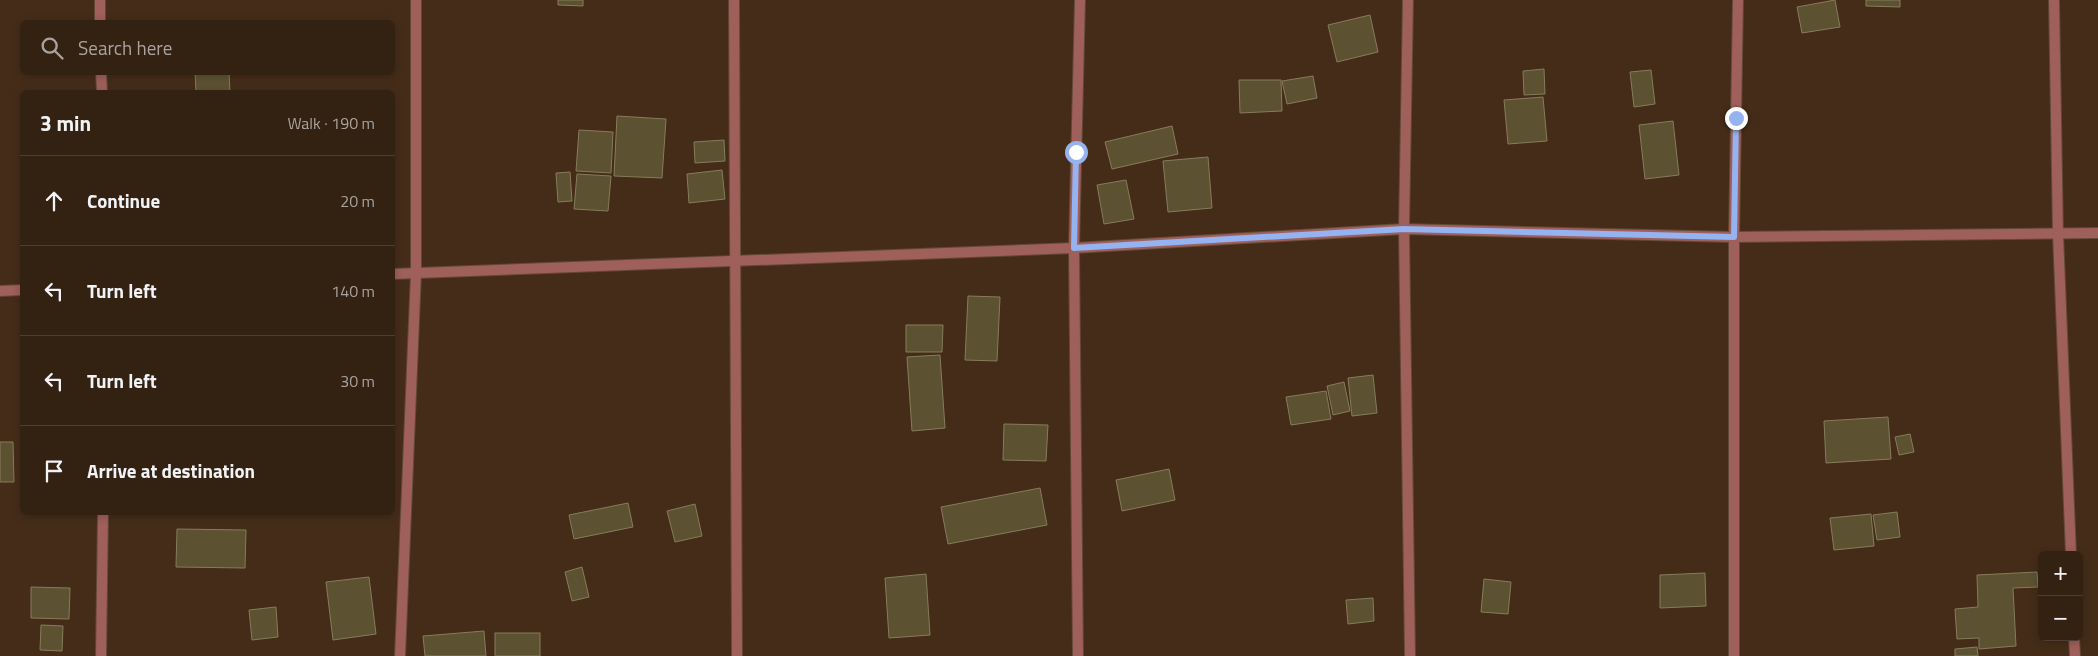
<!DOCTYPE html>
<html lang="en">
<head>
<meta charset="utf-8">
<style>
  body { margin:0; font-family:"Titillium Web",sans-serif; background:#3b291b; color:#f1f3f6 }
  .controls { position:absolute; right:15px; bottom:15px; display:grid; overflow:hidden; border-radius:8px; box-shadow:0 2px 8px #0003 }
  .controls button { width:45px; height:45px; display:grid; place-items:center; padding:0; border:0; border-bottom:1px solid #4e3e32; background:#332112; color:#f1f3f6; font:25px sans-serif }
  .stop { position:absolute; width:15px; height:15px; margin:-11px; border:4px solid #95b2f1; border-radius:50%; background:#fff }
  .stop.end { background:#95b2f1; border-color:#fff; box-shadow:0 1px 5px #0008 }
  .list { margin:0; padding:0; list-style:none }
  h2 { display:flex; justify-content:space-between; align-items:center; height:65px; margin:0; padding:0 20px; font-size:21px }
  h2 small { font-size:16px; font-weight:400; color:#a9a39f }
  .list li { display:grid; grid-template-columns:32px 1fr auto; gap:15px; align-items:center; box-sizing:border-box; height:90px; padding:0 20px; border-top:1px solid #4e3e32 }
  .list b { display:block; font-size:19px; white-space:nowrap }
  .list em { font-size:16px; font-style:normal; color:#a9a39f }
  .icon { flex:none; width:28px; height:28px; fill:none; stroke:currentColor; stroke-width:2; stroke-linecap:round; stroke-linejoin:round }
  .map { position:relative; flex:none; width:2098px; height:656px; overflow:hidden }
  .search { position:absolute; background:#332112; box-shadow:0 2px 8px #0003; left:20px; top:20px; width:375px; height:55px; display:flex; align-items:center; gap:12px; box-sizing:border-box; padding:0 18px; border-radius:8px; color:#a9a39f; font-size:19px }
  .panel { position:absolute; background:#332112; box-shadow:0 2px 8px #0003; left:20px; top:90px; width:375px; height:425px; border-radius:8px }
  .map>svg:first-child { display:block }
  .building { fill:#5c5232; stroke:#867c5b }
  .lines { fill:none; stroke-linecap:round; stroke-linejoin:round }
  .minor-casing { stroke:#604936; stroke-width:12 }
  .minor { stroke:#9f5f5a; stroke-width:10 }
  .route { stroke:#95b2f1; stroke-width:6 }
</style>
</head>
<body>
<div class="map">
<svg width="2098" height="656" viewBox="0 0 2098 656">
  <rect width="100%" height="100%" fill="#442c18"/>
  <g class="building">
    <path d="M558 0H583V6L558 5Z"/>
    <path d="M1835 0 1840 27 1802 33 1797 7Z"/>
    <path d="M1866 0H1900V7L1866 6Z"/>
    <path d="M1370 15 1378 52 1337 62 1328 25Z"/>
    <path d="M1544 69 1545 94 1524 95 1523 71Z"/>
    <path d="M1651 70 1655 104 1634 107 1630 72Z"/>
    <path d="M195 72H229L230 92H196Z"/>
    <path d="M1313 76 1317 98 1287 104 1282 81Z"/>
    <path d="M1239 80H1281L1282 111 1240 113Z"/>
    <path d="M1543 97 1547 141 1508 144 1504 100Z"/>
    <path d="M617 116 666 119 662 178 614 176Z"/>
    <path d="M1673 121 1679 175 1645 179 1639 125Z"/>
    <path d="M1172 126 1178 154 1112 169 1105 142Z"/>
    <path d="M579 130 613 132 611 173 576 171Z"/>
    <path d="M724 140 725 161 695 163 694 142Z"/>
    <path d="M1208 157 1212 208 1168 212 1163 161Z"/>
    <path d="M722 170 725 199 689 203 687 174Z"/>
    <path d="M570 172 572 201 558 202 556 173Z"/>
    <path d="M577 174 611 176 608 211 574 209Z"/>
    <path d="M1126 180 1134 219 1104 224 1097 185Z"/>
    <path d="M968 296 1000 297 997 361 965 360Z"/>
    <path d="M906 325H943L942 352H906Z"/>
    <path d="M940 355 945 428 912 431 907 357Z"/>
    <path d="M1373 375 1377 413 1352 416 1348 378Z"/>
    <path d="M1344 382 1350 411 1333 415 1327 386Z"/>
    <path d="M1326 391 1331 419 1291 425 1286 397Z"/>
    <path d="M1888 417 1891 459 1826 463 1824 421Z"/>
    <path d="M1004 424 1048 425 1046 461 1003 460Z"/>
    <path d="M1910 434 1914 452 1899 455 1895 437Z"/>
    <path d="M0 442H13L14 482H0Z"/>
    <path d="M1169 469 1175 500 1122 511 1116 480Z"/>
    <path d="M1040 488 1047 525 948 544 941 507Z"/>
    <path d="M628 503 633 527 574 539 569 515Z"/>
    <path d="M695 504 702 536 675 542 667 511Z"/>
    <path d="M1897 512 1900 537 1877 540 1873 515Z"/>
    <path d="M1871 514 1874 546 1834 550 1830 518Z"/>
    <path d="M177 529 246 530 245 568 176 567Z"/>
    <path d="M582 567 589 597 572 601 565 572Z"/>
    <path d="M2037 572 2038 587 2013 588 2016 646 1979 649V638L1957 639 1955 609 1978 607 1977 575Z"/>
    <path d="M1705 573 1706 606 1660 608V575Z"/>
    <path d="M926 574 930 635 889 638 885 578Z"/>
    <path d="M369 577 376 634 333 640 326 582Z"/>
    <path d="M1484 579 1511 582 1508 614 1481 612Z"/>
    <path d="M31 587 70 588 69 619 31 618Z"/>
    <path d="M1373 598 1374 621 1348 624 1346 600Z"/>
    <path d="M276 607 278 637 252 640 249 610Z"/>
    <path d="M41 625 63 626 62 651 40 650Z"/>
    <path d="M484 631 486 656H425L423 636Z"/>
    <rect x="495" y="633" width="45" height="23"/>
    <path d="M1977 647 1978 656H1955V649Z"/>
  </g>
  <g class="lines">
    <defs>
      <g id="minor">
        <path d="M100 0V22"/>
        <path d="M734 0 737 656"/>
        <path d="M1408 0 1404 229 1410 656"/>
        <path d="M2054 0 2058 234 2071 555"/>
        <path d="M101 72 102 92"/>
        <path d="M392 274 1074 248 1404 229 1734 237 2098 233"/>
        <path d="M0 291 22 290"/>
        <path d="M2074 637 2075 656"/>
        <path d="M101 656 103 512"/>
        <path d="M400 656 416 273V0"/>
        <path d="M1078 656 1074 248 1080 0"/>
        <path d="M1734 656V237L1738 0"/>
      </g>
    </defs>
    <use href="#minor" class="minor-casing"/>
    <use href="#minor" class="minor"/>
  </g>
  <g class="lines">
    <path class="route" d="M1076 152 1074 248 1404 229 1734 237 1736 118"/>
  </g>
</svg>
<div class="controls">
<button>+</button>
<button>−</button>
</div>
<div class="stop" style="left:1076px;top:152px"></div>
<div class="stop end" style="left:1736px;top:118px"></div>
<div class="search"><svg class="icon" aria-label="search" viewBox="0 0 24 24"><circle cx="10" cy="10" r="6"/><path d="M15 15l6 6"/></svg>Search here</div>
<section class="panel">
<h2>3 min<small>Walk · 190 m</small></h2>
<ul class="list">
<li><svg class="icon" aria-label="ahead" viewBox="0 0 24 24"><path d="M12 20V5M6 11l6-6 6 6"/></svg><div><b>Continue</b></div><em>20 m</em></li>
<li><svg class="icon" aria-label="left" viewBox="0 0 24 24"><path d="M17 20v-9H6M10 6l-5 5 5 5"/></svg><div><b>Turn left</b></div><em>140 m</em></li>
<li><svg class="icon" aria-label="left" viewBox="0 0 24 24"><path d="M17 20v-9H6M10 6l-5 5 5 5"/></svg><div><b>Turn left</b></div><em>30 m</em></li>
<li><svg class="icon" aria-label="arrive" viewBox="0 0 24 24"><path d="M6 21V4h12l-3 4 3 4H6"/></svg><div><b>Arrive at destination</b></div></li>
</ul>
</section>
</div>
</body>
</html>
